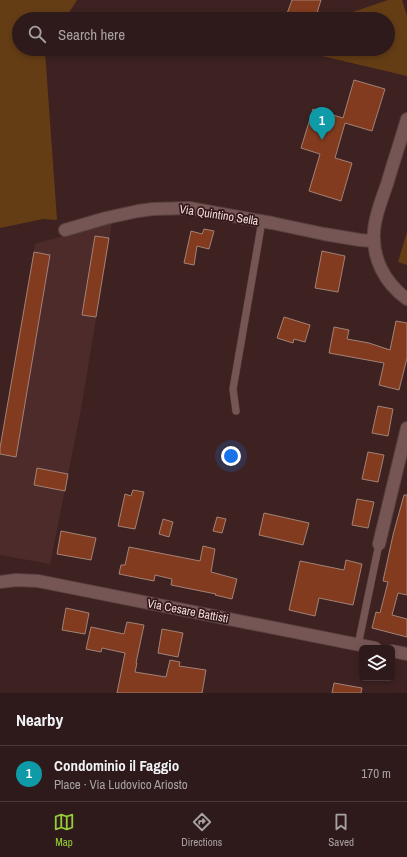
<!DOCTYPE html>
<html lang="en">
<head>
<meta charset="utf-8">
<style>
  body { margin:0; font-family:"Archivo Narrow",sans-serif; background:#3a2727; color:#f1f3f6 }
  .controls { position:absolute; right:12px; bottom:12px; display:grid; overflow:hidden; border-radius:6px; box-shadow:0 2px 6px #0003 }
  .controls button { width:36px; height:36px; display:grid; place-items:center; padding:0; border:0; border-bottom:1px solid #493839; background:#2e1a1a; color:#f1f3f6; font:20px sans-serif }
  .you { position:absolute; left:231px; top:456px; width:14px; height:14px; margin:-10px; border:3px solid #fff; border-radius:50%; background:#1a73e8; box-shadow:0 0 0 6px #1a73e833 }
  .badge { display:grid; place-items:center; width:26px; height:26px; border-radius:50%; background:#96cc39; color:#fff; font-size:13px; font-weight:700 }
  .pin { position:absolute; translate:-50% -33px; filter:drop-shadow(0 1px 2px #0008) }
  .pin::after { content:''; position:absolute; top:21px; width:14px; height:12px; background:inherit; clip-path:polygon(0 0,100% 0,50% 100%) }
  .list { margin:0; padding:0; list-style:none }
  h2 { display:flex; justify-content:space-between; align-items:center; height:52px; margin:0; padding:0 16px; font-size:17px }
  h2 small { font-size:13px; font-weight:400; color:#a7a1a2 }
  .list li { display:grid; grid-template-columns:26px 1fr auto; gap:12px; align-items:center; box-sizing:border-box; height:56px; padding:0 16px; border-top:1px solid #493839 }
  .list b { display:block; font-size:15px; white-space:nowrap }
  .list p { margin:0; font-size:13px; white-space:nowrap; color:#a7a1a2 }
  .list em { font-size:13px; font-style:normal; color:#a7a1a2 }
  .icon { flex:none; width:22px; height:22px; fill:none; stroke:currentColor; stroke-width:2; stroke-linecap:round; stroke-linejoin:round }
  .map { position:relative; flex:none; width:407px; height:693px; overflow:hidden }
  .search { position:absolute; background:#2e1a1a; box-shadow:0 2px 6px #0003; left:12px; right:12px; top:12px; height:44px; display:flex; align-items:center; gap:10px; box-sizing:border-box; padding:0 14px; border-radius:22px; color:#a7a1a2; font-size:15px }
  .sheet { height:108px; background:#2e1a1a }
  nav { display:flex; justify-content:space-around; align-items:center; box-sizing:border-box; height:56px; border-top:1px solid #493839; background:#2e1a1a; font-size:11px; color:#a7a1a2 }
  nav a { display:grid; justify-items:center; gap:2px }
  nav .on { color:#96cc39 }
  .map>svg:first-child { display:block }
  .built { fill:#4d2b2b }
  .green { fill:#643d15 }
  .building { fill:#823b1f; stroke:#a28276 }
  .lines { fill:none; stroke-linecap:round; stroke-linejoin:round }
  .lane-casing { stroke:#594141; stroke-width:8 }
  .street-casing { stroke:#594141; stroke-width:14 }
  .lane { stroke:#765555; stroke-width:7 }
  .street { stroke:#765555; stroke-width:12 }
  .labels { text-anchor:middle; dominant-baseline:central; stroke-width:3.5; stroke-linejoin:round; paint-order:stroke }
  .street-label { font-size:12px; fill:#f0dcdb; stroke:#341819 }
</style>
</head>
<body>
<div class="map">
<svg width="407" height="693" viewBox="0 0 407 693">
  <rect width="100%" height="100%" fill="#3e2222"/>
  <path class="built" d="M112 222 81 409 50 564 0 555V448L35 244Z"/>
  <g class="green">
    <path d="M0 0H77L65 19H19V49H46L45 51 57 220 43 219 0 228Z"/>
    <path d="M388 0H402L407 16V76L305 52 306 49H388V19H315L318 11 338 17Z"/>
    <path d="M407 232V265L398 262Z"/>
  </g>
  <g class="building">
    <path d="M292 0H321L315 19H285Z"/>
    <path d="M354 80 385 89 372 131 345 123 335 158 352 163 341 201 309 191 320 154 301 148 313 109 343 118Z"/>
    <path d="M204 229 214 231 209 249 197 246 194 265 184 263 191 231 202 234Z"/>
    <path d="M95 236 109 238 96 317 82 315Z"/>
    <path d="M322 251 345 256 338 292 315 288Z"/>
    <path d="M34 252 50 255 16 457 0 454V448Z"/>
    <path d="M284 317 310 325 305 342 294 339 293 343 277 338Z"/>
    <path d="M396 321 407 323V358L399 390 379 385 384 363 329 353 334 327 349 330 347 339 369 343 390 350Z"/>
    <path d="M378 406 393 409 388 436 372 433Z"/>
    <path d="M368 452 384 455 378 482 362 479Z"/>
    <path d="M37 468 68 474 65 491 34 485Z"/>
    <path d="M133 490 144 492 135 529 118 526 125 494 131 496Z"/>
    <path d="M404 495H407V595L398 593 392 615 407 619V637L372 628 376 612 380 613 388 582 383 581 393 535Z"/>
    <path d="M357 499 374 502 368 528 352 525Z"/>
    <path d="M264 513 309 523 303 545 259 535Z"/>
    <path d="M217 517 226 519 222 533 213 531Z"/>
    <path d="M163 519 173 522 169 537 159 534Z"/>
    <path d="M61 531 96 538 91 560 57 554Z"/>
    <path d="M203 546 215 549 211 572 237 579 232 599 215 595 216 594 171 585 172 579 155 575 154 581 119 574 121 565H125L129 547 200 561Z"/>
    <path d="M346 560 362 564 353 605 319 598 315 616 289 610 300 561 344 570Z"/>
    <path d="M66 608 89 613 85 634 62 630Z"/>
    <path d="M127 622 144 625 136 663H137L135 672 166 677 170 660 180 662 179 666 206 670 202 693H117L125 653 102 648 101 652 86 649 91 627 124 634Z"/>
    <path d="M162 629 183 633 178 657 158 653Z"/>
    <path d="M334 683 362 688 361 693H332Z"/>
  </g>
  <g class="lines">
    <defs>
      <g id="lane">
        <path d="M236 411 233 389 262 221"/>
        <path d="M358 645 379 544"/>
      </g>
      <g id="street">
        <path d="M407 119C401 140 394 160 388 181 383 197 375 214 374 231 372 259 385 283 407 299"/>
        <path d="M65 230 106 218 138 211 153 209 189 208 272 223 324 234 360 240 374 241"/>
        <path d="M379 544 407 428"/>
        <path d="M0 582 16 580 38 581 375 648"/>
        <path d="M392 651 407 654"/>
      </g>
    </defs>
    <use href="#lane" class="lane-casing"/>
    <use href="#street" class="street-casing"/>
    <use href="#lane" class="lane"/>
    <use href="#street" class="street"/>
  </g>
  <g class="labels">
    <g class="street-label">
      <text transform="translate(219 215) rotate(9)">Via Quintino Sella</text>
      <text transform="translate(188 611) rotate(11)">Via Cesare Battisti</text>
    </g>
  </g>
</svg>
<div class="controls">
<button><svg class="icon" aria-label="layers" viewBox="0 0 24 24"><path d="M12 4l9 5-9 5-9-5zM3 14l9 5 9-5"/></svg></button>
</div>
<div class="you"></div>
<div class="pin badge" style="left:322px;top:140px;background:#0f9aa8">1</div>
<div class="search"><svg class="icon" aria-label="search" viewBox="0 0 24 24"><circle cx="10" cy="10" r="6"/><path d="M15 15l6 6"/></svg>Search here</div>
</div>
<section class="sheet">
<h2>Nearby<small></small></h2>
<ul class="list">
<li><span class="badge" style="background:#0f9aa8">1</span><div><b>Condominio il Faggio</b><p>Place · Via Ludovico Ariosto</p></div><em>170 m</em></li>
</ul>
</section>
<nav>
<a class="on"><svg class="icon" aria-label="map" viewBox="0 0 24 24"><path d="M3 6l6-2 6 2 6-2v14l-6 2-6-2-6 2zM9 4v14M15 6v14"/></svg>Map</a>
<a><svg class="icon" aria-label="directions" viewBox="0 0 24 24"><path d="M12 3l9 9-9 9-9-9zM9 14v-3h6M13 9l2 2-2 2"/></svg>Directions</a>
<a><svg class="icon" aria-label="saved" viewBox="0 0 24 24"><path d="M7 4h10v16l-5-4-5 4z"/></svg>Saved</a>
</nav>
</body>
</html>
